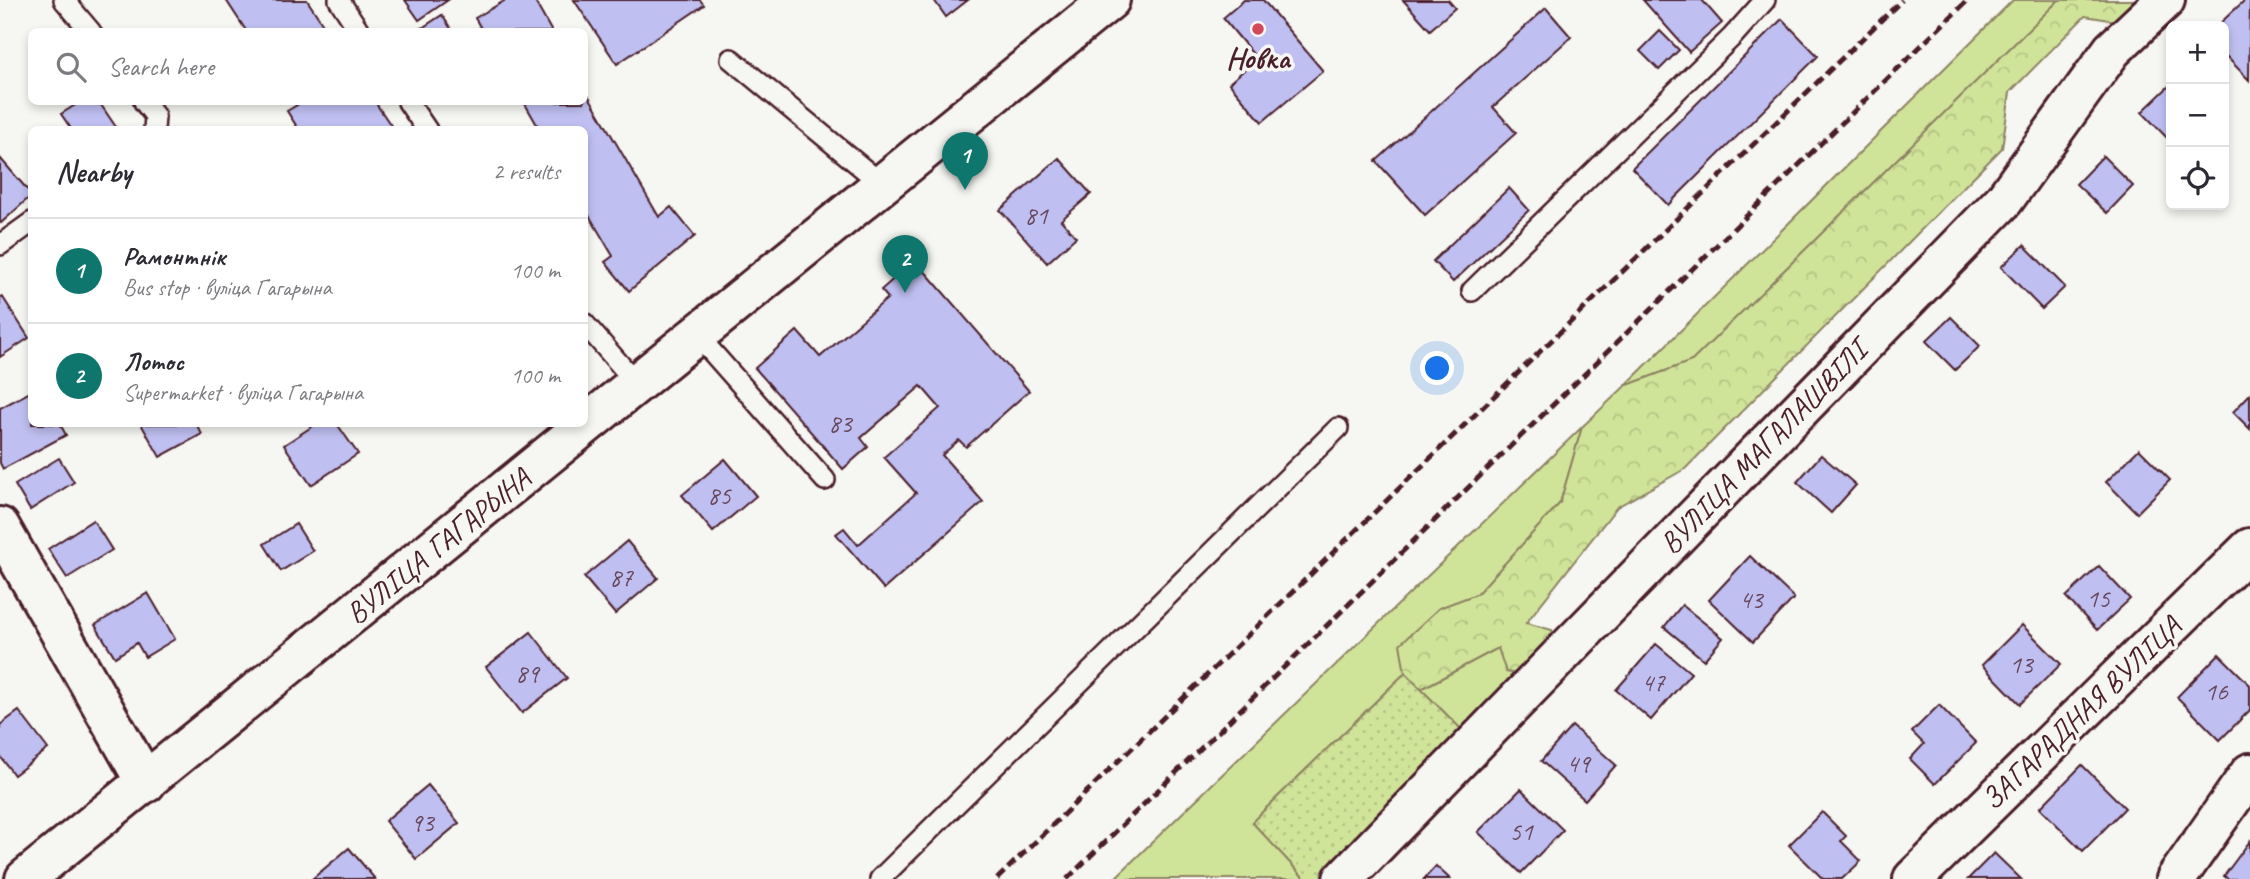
<!DOCTYPE html>
<html lang="en">
<head>
<meta charset="utf-8">
<style>
  body { margin:0; font-family:Caveat,sans-serif; background:#f2f2f3; color:#2b2b33 }
  .controls { position:absolute; right:21px; top:21px; display:grid; overflow:hidden; border-radius:10px; box-shadow:0 4px 10px #0003 }
  .controls button { width:63px; height:63px; display:grid; place-items:center; padding:0; border:0; border-bottom:2px solid #e1e1e2; background:#fff; color:#2b2b33; font:35px sans-serif }
  .you { position:absolute; left:1438px; top:369px; width:24px; height:24px; margin:-18px; border:5px solid #fff; border-radius:50%; background:#1a73e8; box-shadow:0 0 0 10px #1a73e833 }
  .badge { display:grid; place-items:center; width:46px; height:46px; border-radius:50%; background:#0f766e; color:#fff; font-size:23px; font-weight:700 }
  .pin { position:absolute; translate:-50% -58px; filter:drop-shadow(0 2px 4px #0008) }
  .pin::after { content:''; position:absolute; top:37px; width:24px; height:21px; background:inherit; clip-path:polygon(0 0,100% 0,50% 100%) }
  .list { margin:0; padding:0; list-style:none }
  h2 { display:flex; justify-content:space-between; align-items:center; height:91px; margin:0; padding:0 28px; font-size:30px }
  h2 small { font-size:23px; font-weight:400; color:#7c7c81 }
  .list li { display:grid; grid-template-columns:46px 1fr auto; gap:21px; align-items:center; box-sizing:border-box; height:105px; padding:0 28px; border-top:2px solid #e1e1e2 }
  .list b { display:block; font-size:26px; white-space:nowrap }
  .list p { margin:0; font-size:23px; white-space:nowrap; color:#7c7c81 }
  .list em { font-size:23px; font-style:normal; color:#7c7c81 }
  .icon { flex:none; width:38px; height:38px; fill:none; stroke:currentColor; stroke-width:2; stroke-linecap:round; stroke-linejoin:round }
  .map { position:relative; flex:none; width:2250px; height:879px; overflow:hidden }
  .search { position:absolute; background:#fff; box-shadow:0 4px 10px #0003; left:28px; top:28px; width:560px; height:77px; display:flex; align-items:center; gap:18px; box-sizing:border-box; padding:0 24px; border-radius:10px; color:#7c7c81; font-size:26px }
  .panel { position:absolute; background:#fff; box-shadow:0 4px 10px #0003; left:28px; top:126px; width:560px; height:301px; border-radius:10px }
  .map>svg:first-child { display:block }
  .grass { fill:#d0e499; stroke:#8d8262; stroke-width:2 }
  .forest { fill:url(#forest-crowns); stroke:#8d8262; stroke-width:2 }
  .garden { fill:url(#garden-dots); stroke:#8d8262; stroke-width:2 }
  .building { fill:#bfbff1; stroke:#4a1f2b; stroke-width:2 }
  .lines { fill:none; stroke-linecap:round; stroke-linejoin:round }
  .service-casing { stroke:#4a1f2b; stroke-width:24 }
  .minor-casing { stroke:#4a1f2b; stroke-width:44 }
  .secondary-casing { stroke:#4a1f2b; stroke-width:44 }
  .service { stroke:#f6f6f2; stroke-width:19 }
  .minor { stroke:#f6f6f2; stroke-width:38 }
  .secondary { stroke:#f6f6f2; stroke-width:38 }
  .rail { stroke:#4a1f2b; stroke-width:5; stroke-dasharray:10 5; stroke-linecap:butt }
  .poi-dot { fill:#d1495b; stroke:#f6f6f2; stroke-width:2.5 }
  .labels { text-anchor:middle; dominant-baseline:central; stroke-width:7; stroke-linejoin:round; paint-order:stroke }
  .number-label { font-size:26px; fill:#67475c }
  .poi-label { font-size:30px; font-weight:bold; fill:#4a1f2b; stroke:#f6f6f2 }
  .street-label { font-size:30px; fill:#4a1f2b; stroke:#f6f6f2 }
</style>
</head>
<body>
<div class="map">
<svg width="2250" height="879" viewBox="0 0 2250 879">
  <defs>
    <pattern id="forest-crowns" width="20" height="18" patternUnits="userSpaceOnUse" patternTransform="scale(1.75)"><rect width="20" height="18" fill="#d0e499"/><path d="M2 6a3 3 0 1 1 6 0M12 15a3 3 0 1 1 6 0" fill="none" stroke="#b4c384"/></pattern>
    <pattern id="garden-dots" width="8" height="8" patternUnits="userSpaceOnUse" patternTransform="scale(1.75)"><rect width="8" height="8" fill="#d0e499"/><path d="M2 2h.1M6 6h.1" fill="none" stroke="#b4c384" stroke-width="1.8" stroke-linecap="round"/></pattern>
  </defs>
  <rect width="100%" height="100%" fill="#f6f6f2"/>
  <filter id="ink" filterUnits="userSpaceOnUse"><feTurbulence type="fractalNoise" baseFrequency=".0143" numOctaves="2"/><feDisplacementMap in="SourceGraphic" scale="14" xChannelSelector="R" yChannelSelector="G"/><feConvolveMatrix kernelMatrix="1 2 1 2 8 2 1 2 1" color-interpolation-filters="sRGB"/></filter>
  <g filter="url(#ink)">
    <g class="grass">
      <path d="M2013 0H2059L1692 361 1625 386Z"/>
      <path d="M1582 427 1560 503 1477 594 1439 608 1401 644 1405 673 1252 822 1305 879H1114Z"/>
      <path d="M1498 648 1529 676 1469 737 1421 689Z"/>
    </g>
    <path class="forest" d="M2059 0H2146L2122 22 2085 16 2010 92 2002 148 1685 469 1617 507 1526 623 1552 630 1556 651 1529 676 1506 672 1498 648 1421 689 1405 673 1400 644 1439 608 1477 594 1560 503 1582 427 1625 386 1692 361Z"/>
    <path class="garden" d="M1405 673 1469 737 1331 879H1305L1252 822Z"/>
    <g class="building">
      <path d="M226 0H307L328 32H247Z"/>
      <path d="M405 0H448L419 20Z"/>
      <path d="M506 0H534L552 32H483L475 18Z"/>
      <path d="M574 0H700L704 5 617 64Z"/>
      <path d="M934 0H968L946 17Z"/>
      <path d="M1244 0H1263L1323 71 1262 122 1229 83 1257 59 1223 18Z"/>
      <path d="M1403 0H1448L1455 8 1430 30Z"/>
      <path d="M1643 0H1702L1722 23 1689 52Z"/>
      <path d="M2245 0H2250L2249 80 2224 54V26H2217Z"/>
      <path d="M1546 8 1571 37 1493 107 1516 133 1425 215 1376 161Z"/>
      <path d="M442 15 453 32H416Z"/>
      <path d="M1782 19 1818 56 1668 205 1632 168Z"/>
      <path d="M1660 31 1679 50 1659 70 1640 51Z"/>
      <path d="M2171 84V142L2142 112Z"/>
      <path d="M584 88 659 217 671 207 695 236 629 291 605 262 613 256 584 207V130H540L524 102H584Z"/>
      <path d="M80 102H99L118 130H72L61 114Z"/>
      <path d="M294 102H375L394 130H299L287 111 297 105Z"/>
      <path d="M2103 156 2133 186 2107 213 2076 184Z"/>
      <path d="M0 158 32 195 1 223 0 222Z"/>
      <path d="M1059 158 1091 194 1061 220 1076 237 1047 263 1000 210Z"/>
      <path d="M1509 188 1529 210 1453 282 1433 261Z"/>
      <path d="M2024 245 2065 287 2042 309 2001 267Z"/>
      <path d="M915 260 1029 391 966 447 959 440 942 455 983 502 884 589 836 534 844 528 858 545 916 493 884 457 940 408 921 386 861 438 868 447 843 469 755 368 797 331 820 357 888 298 881 290Z"/>
      <path d="M2 296 29 338 0 357V297Z"/>
      <path d="M1951 317 1980 346 1955 370 1926 341Z"/>
      <path d="M32 391V424H60L66 435 3 469 0 463V408Z"/>
      <path d="M2250 394V429L2233 412Z"/>
      <path d="M141 424H196L202 434 160 457Z"/>
      <path d="M316 424H337L358 454 311 485 284 445Z"/>
      <path d="M2139 449 2170 480 2137 513 2106 482Z"/>
      <path d="M1821 455 1856 485 1831 513 1797 482Z"/>
      <path d="M59 458 74 482 30 510 15 485Z"/>
      <path d="M725 459 756 496 713 532 682 495Z"/>
      <path d="M93 520 112 550 67 578 48 549Z"/>
      <path d="M296 524 313 551 281 571 264 544Z"/>
      <path d="M627 541 658 578 615 614 584 577Z"/>
      <path d="M1750 556 1794 598 1753 642 1709 600Z"/>
      <path d="M2099 566 2130 599 2097 630 2066 597Z"/>
      <path d="M148 593 175 639 145 657 137 643 115 657 95 625Z"/>
      <path d="M1682 605 1723 638 1704 660 1664 627Z"/>
      <path d="M2022 625 2061 664 2020 704 1982 665Z"/>
      <path d="M531 632 567 678 522 713 486 667Z"/>
      <path d="M1656 644 1691 673 1651 720 1616 690Z"/>
      <path d="M2219 654 2250 685V710L2220 740 2177 697Z"/>
      <path d="M1939 705 1976 743 1935 784 1910 759 1924 744 1912 732Z"/>
      <path d="M19 711 48 749 14 775 0 756V725Z"/>
      <path d="M1572 726 1616 765 1585 800 1541 761Z"/>
      <path d="M2082 765 2125 808 2083 851 2040 808Z"/>
      <path d="M428 785 459 823 416 859 385 821Z"/>
      <path d="M1521 789 1563 830 1521 873 1478 832Z"/>
      <path d="M1822 812 1846 836 1841 841 1861 861 1842 879H1823L1789 845Z"/>
      <path d="M2250 841V879H2228L2224 876Z"/>
      <path d="M349 848 375 879H312Z"/>
      <path d="M1994 853 2021 879H1968Z"/>
      <path d="M1436 866 1450 879H1424Z"/>
    </g>
    <g class="lines">
      <defs>
        <g id="service">
          <path d="M64 0 91 32"/>
          <path d="M339 0 360 32"/>
          <path d="M731 59 883 185"/>
          <path d="M144 102 155 116 154 130"/>
          <path d="M408 102 427 130"/>
          <path d="M0 245 32 222"/>
          <path d="M1472 291 1732 37 1765 0"/>
          <path d="M584 323 637 384"/>
          <path d="M697 335 825 480"/>
          <path d="M880 879 1338 428"/>
        </g>
        <g id="minor">
          <path d="M0 527 146 783"/>
          <path d="M1343 879 2004 200 2112 50 2165 0"/>
          <path d="M1913 879 2250 548"/>
          <path d="M2176 879 2250 773"/>
        </g>
        <path id="secondary" d="M25 879 1110 0"/>
      </defs>
      <use href="#service" class="service-casing"/>
      <use href="#minor" class="minor-casing"/>
      <use href="#secondary" class="secondary-casing"/>
      <use href="#service" class="service"/>
      <use href="#minor" class="minor"/>
      <use href="#secondary" class="secondary"/>
      <g class="rail">
        <path d="M997 879 1902 0"/>
        <path d="M1067 879 1968 0"/>
      </g>
    </g>
  </g>
  <circle class="poi-dot" cx="1258" cy="29" r="7"/>
  <g class="labels">
    <g class="number-label">
      <text x="1036" y="215">81</text>
      <text x="840" y="423">83</text>
      <text x="719" y="495">85</text>
      <text x="621" y="577">87</text>
      <text x="2098" y="598">15</text>
      <text x="1751" y="599">43</text>
      <text x="2021" y="664">13</text>
      <text x="527" y="673">89</text>
      <text x="1653" y="682">47</text>
      <text x="2216" y="691">16</text>
      <text x="1578" y="763">49</text>
      <text x="422" y="822">93</text>
      <text x="1521" y="831">51</text>
    </g>
    <g class="poi-label">
      <text x="1258" y="58">Новка</text>
    </g>
    <g class="street-label">
      <text transform="translate(1763 447) rotate(-46)">ВУЛІЦА МАГАЛАШВІЛІ</text>
      <text transform="translate(438 546) rotate(-39)">ВУЛІЦА ГАГАРЫНА</text>
      <text transform="translate(2081 713) rotate(-44)">ЗАГАРАДНАЯ ВУЛІЦА</text>
    </g>
  </g>
</svg>
<div class="controls">
<button>+</button>
<button>−</button>
<button><svg class="icon" aria-label="locate" viewBox="0 0 24 24"><circle cx="12" cy="12" r="6"/><path d="M12 2v4M12 18v4M2 12h4M18 12h4"/></svg></button>
</div>
<div class="you"></div>
<div class="pin badge" style="left:965px;top:190px">1</div>
<div class="pin badge" style="left:905px;top:293px">2</div>
<div class="search"><svg class="icon" aria-label="search" viewBox="0 0 24 24"><circle cx="10" cy="10" r="6"/><path d="M15 15l6 6"/></svg>Search here</div>
<section class="panel">
<h2>Nearby<small>2 results</small></h2>
<ul class="list">
<li><span class="badge">1</span><div><b>Рамонтнік</b><p>Bus stop · вуліца Гагарына</p></div><em>100 m</em></li>
<li><span class="badge">2</span><div><b>Лотос</b><p>Supermarket · вуліца Гагарына</p></div><em>100 m</em></li>
</ul>
</section>
</div>
</body>
</html>
